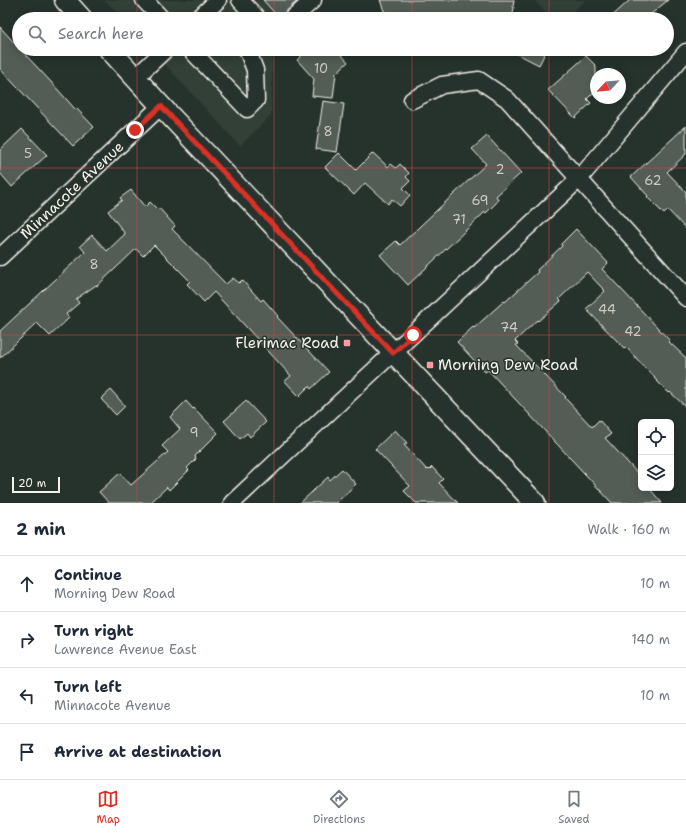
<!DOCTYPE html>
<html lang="en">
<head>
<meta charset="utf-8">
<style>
  body { margin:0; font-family:"Shantell Sans",sans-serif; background:#f2f2f3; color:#1f2937 }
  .controls { position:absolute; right:12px; bottom:12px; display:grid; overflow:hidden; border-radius:6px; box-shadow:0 2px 10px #0003 }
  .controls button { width:36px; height:36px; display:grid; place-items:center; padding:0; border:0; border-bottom:1px solid #e0e1e3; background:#fff; color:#1f2937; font:20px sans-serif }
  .compass { position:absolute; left:590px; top:68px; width:36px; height:36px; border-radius:50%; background:#fff; box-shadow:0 2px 10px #0003; rotate:244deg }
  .scale { position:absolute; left:12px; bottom:10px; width:48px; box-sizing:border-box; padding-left:4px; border:2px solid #f4f1e8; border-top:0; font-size:11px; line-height:14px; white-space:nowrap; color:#f4f1e8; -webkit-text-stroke:3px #26332d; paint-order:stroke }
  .stop { position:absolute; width:12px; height:12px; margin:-9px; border:3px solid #d93025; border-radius:50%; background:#fff }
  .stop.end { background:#d93025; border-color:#fff; box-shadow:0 1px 4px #0008 }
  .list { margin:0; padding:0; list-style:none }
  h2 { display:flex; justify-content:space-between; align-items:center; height:52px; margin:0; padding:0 16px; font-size:17px }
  h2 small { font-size:13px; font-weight:400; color:#747a83 }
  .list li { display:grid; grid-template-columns:26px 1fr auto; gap:12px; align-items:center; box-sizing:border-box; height:56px; padding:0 16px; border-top:1px solid #e0e1e3 }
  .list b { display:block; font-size:15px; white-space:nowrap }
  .list p { margin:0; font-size:13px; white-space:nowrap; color:#747a83 }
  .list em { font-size:13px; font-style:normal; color:#747a83 }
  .icon { flex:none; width:22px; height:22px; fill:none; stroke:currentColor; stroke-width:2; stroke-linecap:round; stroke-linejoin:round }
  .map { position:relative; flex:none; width:686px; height:503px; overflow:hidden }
  .search { position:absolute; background:#fff; box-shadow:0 2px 10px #0003; left:12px; right:12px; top:12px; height:44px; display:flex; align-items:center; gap:10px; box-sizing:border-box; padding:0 14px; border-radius:22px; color:#747a83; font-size:15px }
  .sheet { height:276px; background:#fff }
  nav { display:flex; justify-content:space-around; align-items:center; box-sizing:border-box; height:56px; border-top:1px solid #e0e1e3; background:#fff; font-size:11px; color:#747a83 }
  nav a { display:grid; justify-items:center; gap:2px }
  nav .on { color:#d93025 }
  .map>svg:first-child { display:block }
  .built { fill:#333f39 }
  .building { fill:#525c55; stroke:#f4f1e8 }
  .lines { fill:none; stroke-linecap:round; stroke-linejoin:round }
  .minor-casing { stroke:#f4f1e8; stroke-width:19 }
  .major-casing { stroke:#f4f1e8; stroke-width:23 }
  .minor { stroke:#26332d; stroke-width:16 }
  .major { stroke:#26332d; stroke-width:20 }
  .route { stroke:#d93025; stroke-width:5 }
  .grid { fill:none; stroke:#da4645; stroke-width:1; stroke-opacity:0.55 }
  .poi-dot { fill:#ff9aa2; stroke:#26332d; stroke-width:1.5 }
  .labels { text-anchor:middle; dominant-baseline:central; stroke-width:3; stroke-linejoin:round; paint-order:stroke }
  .number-label { font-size:13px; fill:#ccccc3 }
  .street-label { font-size:15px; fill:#f4f1e8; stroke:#26332d }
  .poi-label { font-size:15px; fill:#f4f1e8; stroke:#26332d; text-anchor:end }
</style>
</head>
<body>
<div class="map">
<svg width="686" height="503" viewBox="0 0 686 503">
  <rect width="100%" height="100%" fill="#26332d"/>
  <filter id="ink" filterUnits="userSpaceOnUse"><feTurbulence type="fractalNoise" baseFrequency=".025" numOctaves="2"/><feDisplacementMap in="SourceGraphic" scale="8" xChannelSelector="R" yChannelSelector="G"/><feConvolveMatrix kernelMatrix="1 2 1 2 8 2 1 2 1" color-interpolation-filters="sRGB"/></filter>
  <g filter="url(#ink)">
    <g class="built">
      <path d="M105 0H323L302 19H123Z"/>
      <path d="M534 0H586L565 19H551Z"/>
      <path d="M151 49H273L271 115 240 146Z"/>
    </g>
    <g class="building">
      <path d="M263 0H298L279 18Z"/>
      <path d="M380 0H514L513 7H514L512 19H459L460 16 420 19H387Z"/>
      <path d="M630 0H668L645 19H609Z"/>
      <path d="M0 27 19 48V49H20L51 82 75 109 76 108 94 127 73 146 0 69Z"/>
      <path d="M309 49H336L348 62 336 73 333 98 312 96 314 79 297 60Z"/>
      <path d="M508 49H547L539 65Z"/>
      <path d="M586 56 596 66V90L587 99 591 103 575 118 548 90Z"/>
      <path d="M323 101 344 104 337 152 316 149Z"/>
      <path d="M686 126V154L667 172 686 192V229L668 210 664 214 647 197 648 196 631 177Z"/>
      <path d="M22 129 47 155 12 187 0 173V150Z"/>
      <path d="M487 136 521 173 496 196 498 199 497 201V202L486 213 485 212 408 285 380 255 396 241 400 245 486 164 472 149Z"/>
      <path d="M339 153 356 170 373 153 388 167 391 164 396 168 400 164 409 173 406 177 410 181 403 188 410 195 400 206 392 199 388 204 365 183 354 195 325 167Z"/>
      <path d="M131 190 145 207 150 202 158 210 159 208 175 226 172 229 226 284 233 278 239 283 242 280 261 301 263 299 278 316 277 317 329 372 311 389 309 386 299 396 285 381 291 376 214 292 204 302 187 284 190 281 154 245 143 256 136 249 97 286 96 285 76 299 79 303 66 314 69 318 50 336 37 323 0 358V331L85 252 80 246 92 235 107 251 125 234 108 211 122 200 120 198Z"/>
      <path d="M576 229 608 263 602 269 657 327 670 341 669 342 686 358V407L670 392 669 393 654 378 655 377 647 370 626 347 625 349 586 309 605 291 587 272 559 299 561 301 538 321 537 320 515 341 518 344 516 345 543 373 566 397 565 398 592 427 599 420 611 434 605 438 641 477V488H649L662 503H612L488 370 485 372 457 342 473 327 474 328 504 301 505 302 538 272 537 270 562 246 561 244Z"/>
      <path d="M111 390 125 406 116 415 101 399Z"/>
      <path d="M186 401 193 409 194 408 218 433 195 456 196 459 187 468 189 470 169 490 167 487 150 503H109L99 492 120 473 131 485 168 452 162 446 180 429 170 417Z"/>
      <path d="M246 401 266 422 250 437 247 433 240 439 224 421Z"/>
      <path d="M395 430 407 443 404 445 427 470 428 469 429 470 432 467 443 479 439 483 458 503H416L404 491 410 486 375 449Z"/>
      <path d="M342 469 356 484 336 503H300L328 477 330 480Z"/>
    </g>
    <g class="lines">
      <defs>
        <g id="minor">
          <path d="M144 0 162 19"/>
          <path d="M240 0 258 19"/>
          <path d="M198 19 218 0"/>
          <path d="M292 19 313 0"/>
          <path d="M190 49 247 109 256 100 255 70 247 49"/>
          <path d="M135 78 166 49"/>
          <path d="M412 100 442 85 479 80 507 99 686 298"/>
          <path d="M0 257 161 106"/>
          <path d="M232 503 579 179 686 52"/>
        </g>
        <g id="major">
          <path d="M65 0 82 19"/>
          <path d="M109 49 161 106 535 503"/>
        </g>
      </defs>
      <use href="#minor" class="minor-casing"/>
      <use href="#major" class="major-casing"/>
      <use href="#minor" class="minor"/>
      <use href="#major" class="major"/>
    </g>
  </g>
  <g class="lines" filter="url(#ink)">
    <path class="route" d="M135 130 161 106 393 353 413 335"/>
  </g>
  <path class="grid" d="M137 0V19M274 0V19M412 0V19M549 0V19M137 49V503M274 49V503M412 49V503M549 49V503M0 168H686M0 335H686"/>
  <g class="poi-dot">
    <rect x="343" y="339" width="8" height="8" rx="2"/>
    <rect x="426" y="361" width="8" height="8" rx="2"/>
  </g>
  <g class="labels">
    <g class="number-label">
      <text x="321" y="68">10</text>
      <text x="328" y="131">8</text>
      <text x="28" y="153">5</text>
      <text x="500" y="169">2</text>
      <text x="653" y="180">62</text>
      <text x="480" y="200">69</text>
      <text x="459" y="219">71</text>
      <text x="94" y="264">8</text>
      <text x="607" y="309">44</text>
      <text x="509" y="327">74</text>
      <text x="633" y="331">42</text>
      <text x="194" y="432">9</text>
    </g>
    <g class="street-label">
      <text transform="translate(72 190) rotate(-43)">Minnacote Avenue</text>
    </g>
    <g class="poi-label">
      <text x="339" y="343">Flerimac Road</text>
      <text x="438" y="365" text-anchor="start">Morning Dew Road</text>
    </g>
  </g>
</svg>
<div class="controls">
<button><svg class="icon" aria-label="locate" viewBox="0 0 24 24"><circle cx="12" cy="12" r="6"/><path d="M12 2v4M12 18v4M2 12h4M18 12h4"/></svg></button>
<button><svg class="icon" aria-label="layers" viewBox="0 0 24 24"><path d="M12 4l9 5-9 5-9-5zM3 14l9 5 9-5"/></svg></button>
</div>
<svg class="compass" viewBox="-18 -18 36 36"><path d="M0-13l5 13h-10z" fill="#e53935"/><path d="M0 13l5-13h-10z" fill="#747a83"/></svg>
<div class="scale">20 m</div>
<div class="stop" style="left:413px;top:335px"></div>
<div class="stop end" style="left:135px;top:130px"></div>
<div class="search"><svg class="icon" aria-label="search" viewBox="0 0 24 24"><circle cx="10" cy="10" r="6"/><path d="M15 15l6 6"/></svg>Search here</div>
</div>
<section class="sheet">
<h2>2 min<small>Walk · 160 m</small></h2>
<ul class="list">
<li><svg class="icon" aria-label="ahead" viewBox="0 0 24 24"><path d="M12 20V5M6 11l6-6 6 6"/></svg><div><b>Continue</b><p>Morning Dew Road</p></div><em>10 m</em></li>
<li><svg class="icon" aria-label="right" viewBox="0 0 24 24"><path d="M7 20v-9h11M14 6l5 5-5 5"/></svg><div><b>Turn right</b><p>Lawrence Avenue East</p></div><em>140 m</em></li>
<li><svg class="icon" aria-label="left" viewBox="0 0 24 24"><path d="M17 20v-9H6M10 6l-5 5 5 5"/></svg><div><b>Turn left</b><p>Minnacote Avenue</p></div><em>10 m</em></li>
<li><svg class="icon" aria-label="arrive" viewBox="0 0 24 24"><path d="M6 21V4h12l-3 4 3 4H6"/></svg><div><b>Arrive at destination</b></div></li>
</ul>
</section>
<nav>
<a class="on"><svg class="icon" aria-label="map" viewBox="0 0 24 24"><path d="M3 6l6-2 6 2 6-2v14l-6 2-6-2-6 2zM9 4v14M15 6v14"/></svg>Map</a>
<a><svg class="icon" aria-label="directions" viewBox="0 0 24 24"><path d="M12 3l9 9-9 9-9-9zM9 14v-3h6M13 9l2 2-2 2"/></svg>Directions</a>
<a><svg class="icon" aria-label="saved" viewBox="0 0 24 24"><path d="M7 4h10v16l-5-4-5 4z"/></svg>Saved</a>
</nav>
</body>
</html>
